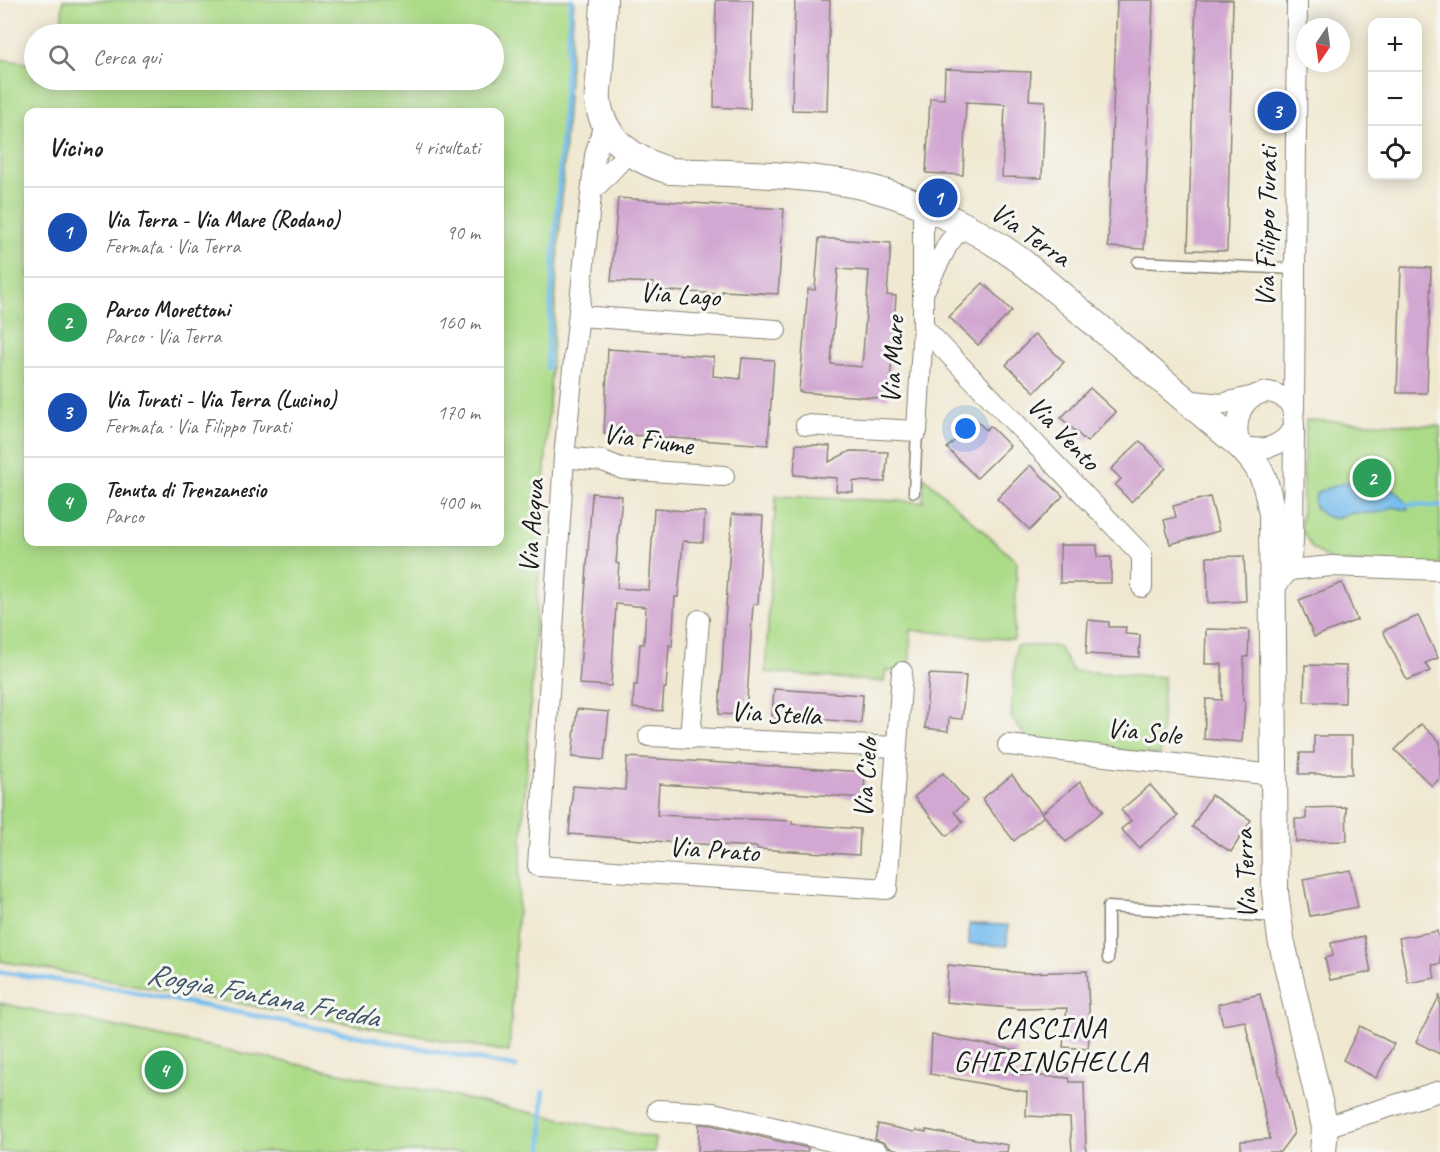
<!DOCTYPE html>
<html lang="it">
<head>
<meta charset="utf-8">
<style>
  body { margin:0; font-family:Caveat,sans-serif; background:#f6f6f6; color:#202124 }
  .controls { position:absolute; right:18px; top:18px; display:grid; overflow:hidden; border-radius:12px; box-shadow:0 3px 15px #0003 }
  .controls button { width:54px; height:54px; display:grid; place-items:center; padding:0; border:0; border-bottom:2px solid #e0e0e0; background:#fff; color:#202124; font:30px sans-serif }
  .compass { position:absolute; left:1296px; top:18px; width:54px; height:54px; border-radius:50%; background:#fff; box-shadow:0 3px 15px #0003; rotate:193deg }
  .you { position:absolute; left:966px; top:429px; width:21px; height:21px; margin:-15px; border:4px solid #fff; border-radius:50%; background:#1a73e8; box-shadow:0 0 0 9px #1a73e833 }
  .badge { display:grid; place-items:center; width:39px; height:39px; border-radius:50%; background:#b5179e; color:#fff; font-size:20px; font-weight:700 }
  .pin { position:absolute; translate:-50% -50%; border:3px solid #fff; box-shadow:0 2px 6px #0006 }
  .list { margin:0; padding:0; list-style:none }
  h2 { display:flex; justify-content:space-between; align-items:center; height:78px; margin:0; padding:0 24px; font-size:26px }
  h2 small { font-size:20px; font-weight:400; color:#757577 }
  .list li { display:grid; grid-template-columns:39px 1fr auto; gap:18px; align-items:center; box-sizing:border-box; height:90px; padding:0 24px; border-top:2px solid #e0e0e0 }
  .list b { display:block; font-size:22px; white-space:nowrap }
  .list p { margin:0; font-size:20px; white-space:nowrap; color:#757577 }
  .list em { font-size:20px; font-style:normal; color:#757577 }
  .icon { flex:none; width:33px; height:33px; fill:none; stroke:currentColor; stroke-width:2; stroke-linecap:round; stroke-linejoin:round }
  .map { position:relative; flex:none; width:1440px; height:1152px; overflow:hidden }
  .search { position:absolute; background:#fff; box-shadow:0 3px 15px #0003; left:24px; top:24px; width:480px; height:66px; display:flex; align-items:center; gap:15px; box-sizing:border-box; padding:0 21px; border-radius:33px; color:#757577; font-size:22px }
  .panel { position:absolute; background:#fff; box-shadow:0 3px 15px #0003; left:24px; top:108px; width:480px; height:438px; border-radius:12px }
  .map>svg:first-child { display:block }
  .green { fill:#acdb88; stroke:#647c52; stroke-width:1.5; fill-rule:evenodd }
  .water { fill:#77bdee; stroke:#4a6c85; stroke-width:1.5 }
  .lines { fill:none; stroke-linecap:round; stroke-linejoin:round }
  .stream { stroke:#77bdee; stroke-width:5 }
  .building { fill:#d2a7d2; fill-rule:evenodd }
  .service-casing { stroke:#868276; stroke-width:13 }
  .minor-casing { stroke:#868276; stroke-width:22 }
  .tertiary-casing { stroke:#868276; stroke-width:28 }
  .service { stroke:#fff; stroke-width:10 }
  .minor { stroke:#fff; stroke-width:20 }
  .tertiary { stroke:#fff; stroke-width:26 }
  .labels { text-anchor:middle; dominant-baseline:central; stroke-width:6; stroke-linejoin:round; paint-order:stroke }
  .street-label { font-size:28px; fill:#1c1c1c; stroke:#f6f6f2 }
  .water-label { font-size:30px; font-style:italic; fill:#3c5466; stroke:#f6f6f2 }
  .neighbourhood-label { font-size:30px; letter-spacing:1.5px; fill:#1c1c1c; stroke:#f6f6f2 }
</style>
</head>
<body>
<div class="map">
<svg width="1440" height="1152" viewBox="0 0 1440 1152">
  <rect width="100%" height="100%" fill="#f6f6f2"/>
  <filter id="ink" filterUnits="userSpaceOnUse"><feTurbulence type="fractalNoise" baseFrequency=".0167" numOctaves="2"/><feDisplacementMap in="SourceGraphic" scale="12" xChannelSelector="R" yChannelSelector="G"/><feConvolveMatrix kernelMatrix="1 2 1 2 8 2 1 2 1" color-interpolation-filters="sRGB"/></filter>
  <filter id="wash" filterUnits="userSpaceOnUse"><feTurbulence type="fractalNoise" baseFrequency=".008" numOctaves="4" result="noise"/><feDisplacementMap in="SourceGraphic" scale="24" xChannelSelector="R" yChannelSelector="G"/><feGaussianBlur stdDeviation="1.35" result="paint"/><feColorMatrix in="noise" values="0 0 0 0 0 0 0 0 0 0 0 0 0 0 0 0 0 1.4 0 .05"/><feComposite in="paint" operator="in"/></filter>
  <g filter="url(#wash)">
    <rect width="100%" height="100%" fill="#f0e8d1"/>
    <g class="green">
      <path d="M63 0H574L509 1052 0 961V59L34 64V80H494V34H61ZM28 112H500V542H28Z"/>
      <path d="M1306 420 1440 426V565L1333 562 1312 548 1301 529Z"/>
      <path d="M924 477 1017 562 1014 640 911 630 909 673 886 670 884 682 765 672 776 496 923 502Z"/>
      <path d="M1016 646H1058L1073 671 1164 677 1160 755 1028 740 1011 717Z"/>
      <path d="M0 1003 655 1138V1152H0Z"/>
    </g>
    <g class="water">
      <path d="M1361 482C1385 490 1399 482 1408 510L1392 507C1374 520 1357 506 1335 519L1325 516 1315 508 1314 500 1317 492 1343 483Z"/>
      <path d="M969 924 1008 925 1007 946 969 944Z"/>
    </g>
    <g class="lines">
      <g class="stream">
        <path d="M547 368 571 0"/>
        <path d="M1401 504 1440 506"/>
        <path d="M0 972 118 989 516 1067"/>
        <path d="M542 1152 543 1092"/>
      </g>
    </g>
    <g id="blocks">
      <g class="building">
        <path d="M716 0H753L750 109 714 107Z"/>
        <path d="M795 0H830L827 111 792 110Z"/>
        <path d="M1117 0H1153L1144 249 1108 247Z"/>
        <path d="M1196 0H1233L1227 251 1188 250Z"/>
        <path d="M945 69 1031 72 1029 100 1045 101 1042 178 1002 177 1005 104 966 102 963 175 926 173 930 98 944 99Z"/>
        <path d="M618 198 784 209 778 294 722 291V294L653 290 654 283 611 281Z"/>
        <path d="M819 238 891 243 887 295 896 296 889 399 799 392 808 289 815 290ZM838 269 869 271 862 367 831 364Z"/>
        <path d="M1401 267 1431 268 1427 393H1397Z"/>
        <path d="M983 283 1012 311 978 345 949 317Z"/>
        <path d="M1035 334 1064 362 1035 392 1006 365Z"/>
        <path d="M608 349 714 357 713 376 740 379 742 358 774 360 768 445 604 433Z"/>
        <path d="M1090 388 1116 412 1087 442 1061 418Z"/>
        <path d="M976 420 986 430 990 426 1010 446 977 478 947 448Z"/>
        <path d="M1140 441 1166 468 1131 502 1115 485 1121 479 1111 469Z"/>
        <path d="M796 444 830 446 829 462 850 451 888 452 885 482 853 481V492L836 491 837 478 794 475Z"/>
        <path d="M1030 465 1063 496 1030 530 997 499Z"/>
        <path d="M592 493 622 496 616 563 619 564 617 588 649 590 654 509 705 512 703 542 683 541 678 597H675L672 646 669 645 666 688H664L662 711 633 708 634 685H637L640 644H644L646 607 616 604 611 686 579 684Z"/>
        <path d="M1210 497 1219 531 1170 544 1164 520 1176 517 1173 506Z"/>
        <path d="M732 514 763 516 758 604H753L746 715 719 714Z"/>
        <path d="M1060 545H1097V557H1111V583H1060Z"/>
        <path d="M1244 556 1246 601 1208 603 1207 557Z"/>
        <path d="M1342 583 1357 620 1314 637 1299 600Z"/>
        <path d="M1418 616 1438 658 1425 663 1430 671 1407 680 1383 631Z"/>
        <path d="M1088 620 1109 622V627H1126L1125 634 1140 635 1139 657 1086 654Z"/>
        <path d="M1206 629 1249 630 1248 657H1244L1243 701H1245L1242 742 1204 739 1206 699 1222 700V664H1205Z"/>
        <path d="M1305 665 1346 666 1345 703 1304 702Z"/>
        <path d="M929 674 966 676 962 719 949 718 948 731 925 728Z"/>
        <path d="M774 689 863 695 861 723 807 718V721L772 719Z"/>
        <path d="M577 709 609 712 604 760 572 757Z"/>
        <path d="M1421 724 1440 742V778L1432 786 1395 750Z"/>
        <path d="M1314 736H1352V774H1299L1300 753H1314Z"/>
        <path d="M627 757 865 772 864 798 659 784 658 801 657 815 792 821V824L860 829 859 855 757 849V847L679 843 569 834 573 786 625 790Z"/>
        <path d="M943 773 967 801 954 812 963 822 947 836 914 797Z"/>
        <path d="M1012 775 1044 816 1014 841 982 799Z"/>
        <path d="M1080 782 1103 811 1066 842 1042 813Z"/>
        <path d="M1150 785 1178 816 1139 848 1121 829 1131 821 1121 810Z"/>
        <path d="M1211 795 1251 820 1231 852 1192 827Z"/>
        <path d="M1346 807 1347 841 1296 842 1295 819H1306V808Z"/>
        <path d="M1350 870 1358 907 1310 916 1303 879Z"/>
        <path d="M1437 931 1440 944V964L1432 965 1435 978 1408 983 1399 938Z"/>
        <path d="M1364 936 1371 972 1330 980 1325 958 1333 956 1331 943Z"/>
        <path d="M948 965 1024 973 1087 971 1090 1026 1088 1049 1063 1047 1067 1008 1021 1009 946 1002Z"/>
        <path d="M1260 994 1294 1133 1280 1152H1241V1141L1270 1139 1245 1021 1223 1025 1218 1004Z"/>
        <path d="M1440 995V1054L1416 1042Z"/>
        <path d="M1360 1026 1394 1044 1376 1078 1343 1060Z"/>
        <path d="M932 1035 1017 1050 1013 1074 1069 1078 1070 1082H1084L1086 1152H1072L1070 1118 1026 1116 1027 1092 930 1074Z"/>
        <path d="M699 1124 711 1125 808 1148 807 1152H698Z"/>
        <path d="M878 1124 914 1132 916 1130 926 1132V1130L1008 1145 1007 1152H906L888 1147 885 1143 875 1139Z"/>
      </g>
    </g>
  </g>
  <g filter="url(#ink)">
    <use href="#blocks" fill-opacity="0" stroke="#868276" stroke-width="1.5"/>
    <g class="lines">
      <defs>
        <g id="service">
          <path d="M1138 262 1295 269"/>
          <path d="M914 492 917 431"/>
          <path d="M1108 959V907L1277 917"/>
        </g>
        <g id="minor">
          <path d="M604 123 595 156 564 457 538 866 887 889 902 672"/>
          <path d="M592 191 628 153"/>
          <path d="M925 289 948 244 963 225"/>
          <path d="M579 316 776 330"/>
          <path d="M923 327 1142 555V587"/>
          <path d="M1269 392C1291 397 1294 407 1294 428 1280 448 1263 452 1240 446 1233 422 1240 394 1269 392Z"/>
          <path d="M1185 400 1221 404 1250 397"/>
          <path d="M1294 411 1297 0"/>
          <path d="M806 425 917 431 923 327V207"/>
          <path d="M564 457 603 461 623 469 724 476"/>
          <path d="M1289 570 1332 566 1440 570"/>
          <path d="M1274 588 1289 570 1293 543 1294 428"/>
          <path d="M649 736 896 747"/>
          <path d="M690 738 699 620"/>
          <path d="M1008 745 1273 775"/>
          <path d="M658 1110 713 1113 877 1152"/>
          <path d="M1325 1127 1440 1091"/>
        </g>
        <path id="tertiary" d="M604 0C603 22 602 43 600 65 600 76 597 90 598 102 604 141 635 160 670 171 732 174 809 173 870 188 921 201 979 230 1021 261L1240 446C1264 470 1266 482 1272 514L1275 892 1281 939 1325 1127 1323 1152"/>
      </defs>
      <use href="#service" class="service-casing"/>
      <use href="#minor" class="minor-casing"/>
      <use href="#tertiary" class="tertiary-casing"/>
      <use href="#service" class="service"/>
      <use href="#minor" class="minor"/>
      <use href="#tertiary" class="tertiary"/>
    </g>
  </g>
  <g class="labels">
    <g class="street-label">
      <text transform="translate(1266 227) rotate(-89)">Via Filippo Turati</text>
      <text transform="translate(1031 234) rotate(35)">Via Terra</text>
      <text transform="translate(680 294) rotate(4)">Via Lago</text>
      <text transform="translate(892 360) rotate(-87)">Via Mare</text>
      <text transform="translate(1064 433) rotate(46)">Via Vento</text>
      <text transform="translate(648 439) rotate(8)">Via Fiume</text>
      <text transform="translate(531 526) rotate(-86)">Via Acqua</text>
      <text transform="translate(776 713) rotate(3)">Via Stella</text>
      <text transform="translate(1144 731) rotate(6)">Via Sole</text>
      <text transform="translate(865 778) rotate(-86)">Via Cielo</text>
      <text transform="translate(714 849) rotate(4)">Via Prato</text>
      <text transform="translate(1245 874) rotate(-93)">Via Terra</text>
    </g>
    <g class="water-label">
      <text transform="translate(263 995) rotate(11)">Roggia Fontana Fredda</text>
    </g>
    <g class="neighbourhood-label">
      <text x="1051" y="1027">CASCINA<tspan x="1051" dy="34">GHIRINGHELLA</tspan></text>
    </g>
  </g>
</svg>
<div class="controls">
<button>+</button>
<button>−</button>
<button><svg class="icon" aria-label="locate" viewBox="0 0 24 24"><circle cx="12" cy="12" r="6"/><path d="M12 2v4M12 18v4M2 12h4M18 12h4"/></svg></button>
</div>
<svg class="compass" viewBox="-18 -18 36 36"><path d="M0-13l5 13h-10z" fill="#e53935"/><path d="M0 13l5-13h-10z" fill="#757577"/></svg>
<div class="you"></div>
<div class="pin badge" style="left:938px;top:198px;background:#1a4fb4">1</div>
<div class="pin badge" style="left:1372px;top:478px;background:#2e9e5b">2</div>
<div class="pin badge" style="left:1277px;top:111px;background:#1a4fb4">3</div>
<div class="pin badge" style="left:164px;top:1070px;background:#2e9e5b">4</div>
<div class="search"><svg class="icon" aria-label="search" viewBox="0 0 24 24"><circle cx="10" cy="10" r="6"/><path d="M15 15l6 6"/></svg>Cerca qui</div>
<section class="panel">
<h2>Vicino<small>4 risultati</small></h2>
<ul class="list">
<li><span class="badge" style="background:#1a4fb4">1</span><div><b>Via Terra - Via Mare (Rodano)</b><p>Fermata · Via Terra</p></div><em>90 m</em></li>
<li><span class="badge" style="background:#2e9e5b">2</span><div><b>Parco Morettoni</b><p>Parco · Via Terra</p></div><em>160 m</em></li>
<li><span class="badge" style="background:#1a4fb4">3</span><div><b>Via Turati - Via Terra (Lucino)</b><p>Fermata · Via Filippo Turati</p></div><em>170 m</em></li>
<li><span class="badge" style="background:#2e9e5b">4</span><div><b>Tenuta di Trenzanesio</b><p>Parco</p></div><em>400 m</em></li>
</ul>
</section>
</div>
</body>
</html>
